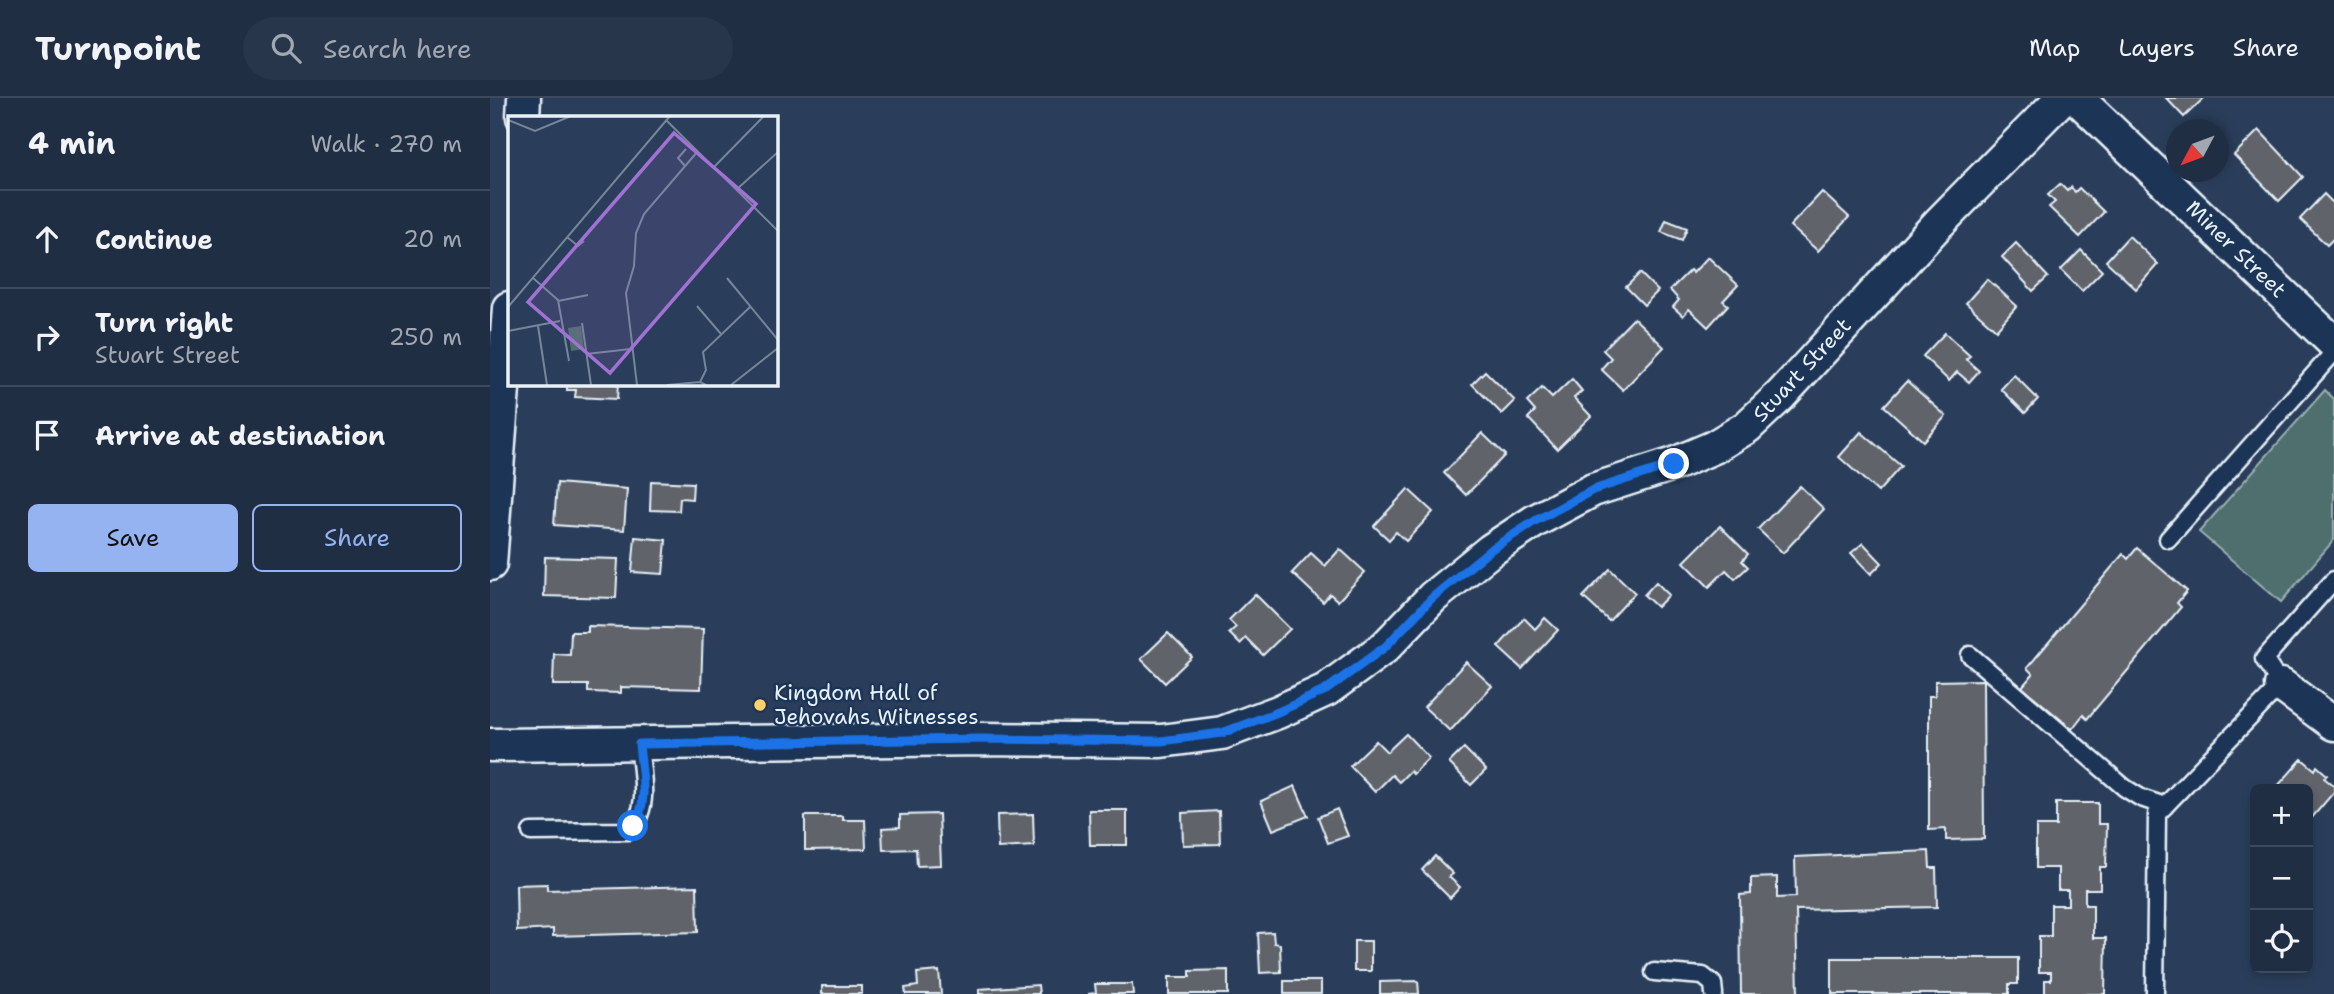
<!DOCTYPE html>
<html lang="en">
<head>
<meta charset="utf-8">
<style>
  body { margin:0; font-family:"Shantell Sans",sans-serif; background:#28364b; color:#f1f3f6 }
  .controls { position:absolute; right:21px; bottom:21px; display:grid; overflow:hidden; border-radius:10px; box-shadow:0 4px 10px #0003 }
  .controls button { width:63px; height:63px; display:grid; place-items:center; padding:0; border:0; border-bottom:2px solid #3d4a5d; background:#202e44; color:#f1f3f6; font:35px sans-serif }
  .compass { position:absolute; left:1676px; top:21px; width:63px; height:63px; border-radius:50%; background:#202e44; box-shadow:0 4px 10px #0003; rotate:229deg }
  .stop { position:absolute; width:21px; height:21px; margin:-16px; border:5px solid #1a73e8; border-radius:50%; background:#fff }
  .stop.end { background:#1a73e8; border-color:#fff; box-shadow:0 2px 7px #0008 }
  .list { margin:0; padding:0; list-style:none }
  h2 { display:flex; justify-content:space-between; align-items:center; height:91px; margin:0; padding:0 28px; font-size:30px }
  h2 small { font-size:23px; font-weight:400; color:#a2a8b2 }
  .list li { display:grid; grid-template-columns:46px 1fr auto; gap:21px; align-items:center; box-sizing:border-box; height:98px; padding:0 28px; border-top:2px solid #3d4a5d }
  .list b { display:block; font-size:26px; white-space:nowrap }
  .list p { margin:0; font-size:23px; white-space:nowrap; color:#a2a8b2 }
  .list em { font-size:23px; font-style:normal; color:#a2a8b2 }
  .actions { display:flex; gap:14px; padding:21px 28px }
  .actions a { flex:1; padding:16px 0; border:2px solid #95b2f1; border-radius:10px; text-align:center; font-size:24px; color:#95b2f1 }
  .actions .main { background:#95b2f1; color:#111 }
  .icon { flex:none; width:38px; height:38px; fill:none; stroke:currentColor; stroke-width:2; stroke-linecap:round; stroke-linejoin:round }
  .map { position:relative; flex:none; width:1844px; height:896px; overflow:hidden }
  header { display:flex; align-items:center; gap:42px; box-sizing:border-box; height:98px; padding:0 35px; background:#202e44; border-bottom:2px solid #3d4a5d }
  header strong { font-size:33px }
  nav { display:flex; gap:38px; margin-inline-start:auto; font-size:24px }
  .search { width:490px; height:63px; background:#28364b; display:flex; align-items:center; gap:18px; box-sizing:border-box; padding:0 24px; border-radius:38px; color:#a2a8b2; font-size:26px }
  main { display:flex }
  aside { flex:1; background:#202e44 }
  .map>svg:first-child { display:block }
  .green { fill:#4f6e6e; stroke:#9cb0b3; stroke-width:2 }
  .building { fill:#60636a; stroke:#e8f1f8; stroke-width:2 }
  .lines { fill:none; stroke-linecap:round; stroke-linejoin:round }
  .service-casing { stroke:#e8f1f8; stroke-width:21 }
  .minor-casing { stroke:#e8f1f8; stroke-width:37 }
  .service { stroke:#1d3557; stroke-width:16 }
  .minor { stroke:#1d3557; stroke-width:32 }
  .route { stroke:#1a73e8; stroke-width:9 }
  .poi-dot { fill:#ffd166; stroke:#1d3557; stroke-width:2.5 }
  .labels { text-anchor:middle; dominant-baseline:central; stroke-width:5; stroke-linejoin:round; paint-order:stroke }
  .street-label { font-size:21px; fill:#e8f1f8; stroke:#1d3557 }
  .poi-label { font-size:21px; fill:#e8f1f8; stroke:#1d3557; text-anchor:start }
  .inset-road { fill:none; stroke:#76869a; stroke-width:2 }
  .view { fill:#a171d3; fill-opacity:0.15; stroke:#a171d3; stroke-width:3.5 }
  .inset-edge { fill:none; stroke:#e8f1f8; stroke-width:3.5 }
</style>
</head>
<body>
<header>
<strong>Turnpoint</strong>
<div class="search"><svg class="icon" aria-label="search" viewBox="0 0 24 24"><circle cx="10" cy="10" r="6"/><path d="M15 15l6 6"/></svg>Search here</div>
<nav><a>Map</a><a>Layers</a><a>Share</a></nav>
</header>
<main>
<aside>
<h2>4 min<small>Walk · 270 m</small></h2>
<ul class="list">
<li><svg class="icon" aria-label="ahead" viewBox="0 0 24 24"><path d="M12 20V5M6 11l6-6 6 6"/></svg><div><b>Continue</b></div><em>20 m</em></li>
<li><svg class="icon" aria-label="right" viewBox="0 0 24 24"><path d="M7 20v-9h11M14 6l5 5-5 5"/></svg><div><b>Turn right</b><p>Stuart Street</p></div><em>250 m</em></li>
<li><svg class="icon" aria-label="arrive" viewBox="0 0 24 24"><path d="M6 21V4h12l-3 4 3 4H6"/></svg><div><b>Arrive at destination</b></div></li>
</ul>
<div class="actions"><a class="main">Save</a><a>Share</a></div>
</aside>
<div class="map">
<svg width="1844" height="896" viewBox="0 0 1844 896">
  <rect width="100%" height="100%" fill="#2a3e5b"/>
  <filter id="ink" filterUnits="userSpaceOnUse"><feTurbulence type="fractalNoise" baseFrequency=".0143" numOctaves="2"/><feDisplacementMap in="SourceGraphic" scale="14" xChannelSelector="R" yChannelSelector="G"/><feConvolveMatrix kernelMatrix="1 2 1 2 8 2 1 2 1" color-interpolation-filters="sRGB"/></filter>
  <g filter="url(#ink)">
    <path class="green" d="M1835 292 1844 301V442L1791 504 1709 434Z"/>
    <g class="building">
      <path d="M1676 0H1714L1694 19Z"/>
      <path d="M1769 32 1813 79 1789 103 1744 57Z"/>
      <path d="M1570 86 1577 93 1581 89 1585 94 1589 90 1614 114 1590 139 1559 109 1565 104 1558 97Z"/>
      <path d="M1332 94 1359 119 1328 153 1300 128Z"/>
      <path d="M1834 96 1844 106V140L1837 147 1810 121Z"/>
      <path d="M1176 122 1197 130 1192 142 1171 134Z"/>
      <path d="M1639 138 1668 166 1646 191 1616 163Z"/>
      <path d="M1526 145 1558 179 1543 193 1512 159Z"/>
      <path d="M1591 152 1612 173 1592 193 1571 172Z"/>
      <path d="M1218 159 1248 187 1233 203 1238 207 1218 229 1199 211 1193 218 1183 209 1189 202 1180 192 1200 172 1203 175Z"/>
      <path d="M1150 175 1168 193 1154 207 1136 189Z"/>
      <path d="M1497 181 1527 208 1506 232 1476 205Z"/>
      <path d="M1144 220 1174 249 1133 292 1111 271 1121 260 1113 252Z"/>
      <path d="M1455 235 1480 258 1476 261 1489 273 1479 284 1467 274 1459 283 1433 258Z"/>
      <path d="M995 273 1025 303 1012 316 982 286Z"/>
      <path d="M1524 277 1548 301 1535 315 1511 291Z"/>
      <path d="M1082 281 1092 293 1084 300 1101 318 1067 351 1038 320 1045 313 1037 304 1052 290 1062 300Z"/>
      <path d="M1417 283 1456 318 1433 343 1394 308Z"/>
      <path d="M77 285H128L127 301 85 299 86 292H77Z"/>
      <path d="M1371 334 1411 368 1388 394 1349 359Z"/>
      <path d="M992 335 1015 357 976 397 954 375Z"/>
      <path d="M161 383 203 385 202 401 190 400 189 413 160 412Z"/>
      <path d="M67 385 137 391 134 432 64 427Z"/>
      <path d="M1310 388 1334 411 1293 455 1268 431Z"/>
      <path d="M918 391 943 414 916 443 906 434 899 442 884 428Z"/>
      <path d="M1230 428 1258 456 1252 463 1258 469 1245 481 1236 472 1219 489 1194 464Z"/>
      <path d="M145 439 176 442 173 476 142 474Z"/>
      <path d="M1373 445 1392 465 1381 476 1361 455Z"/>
      <path d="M1647 450 1697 493 1687 505 1691 509 1597 621 1593 617 1582 631 1532 589 1543 576 1537 570 1633 456 1638 461Z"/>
      <path d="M850 451 875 474 848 503 840 496 833 504 802 475 821 455 835 468Z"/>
      <path d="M55 459 128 461 126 500 54 498Z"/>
      <path d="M1120 471 1145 495 1119 523 1093 499Z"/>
      <path d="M1166 484 1179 497 1167 509 1154 497Z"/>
      <path d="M765 496 800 531 773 557 756 540 750 546 739 535 746 529 739 522Z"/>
      <path d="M1034 520 1045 531 1055 520 1068 532 1032 571 1008 549Z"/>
      <path d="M98 528 213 531 211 591 131 589V595L98 594V587H63L64 556 80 557 81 534H98Z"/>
      <path d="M678 535 702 559 675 585 651 561Z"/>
      <path d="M976 564 1002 588 960 633 934 609Z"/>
      <path d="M1493 582 1494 741 1456 742V731L1439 732V598H1445V583Z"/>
      <path d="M916 636 939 660 923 676 920 673 909 684 902 677 885 694 860 668 886 643 897 654Z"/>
      <path d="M974 650 996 672 981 687 959 665Z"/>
      <path d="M1812 661 1825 672 1827 668 1837 677 1834 680 1844 688V694L1820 722 1818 719V691H1785Z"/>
      <path d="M805 688 818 718 783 732 771 703Z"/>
      <path d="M1566 705H1608V726H1617L1616 769H1610V791H1595V807H1603V840H1616L1615 896H1555V882H1561V874H1549V838H1561V807H1578V792H1568V770H1546V728H1566Z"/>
      <path d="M847 711 858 738 838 745 828 719Z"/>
      <path d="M599 712H637V747H600Z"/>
      <path d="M729 713 730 746 693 747 692 715Z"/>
      <path d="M449 716 451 767 427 768 426 751 393 752 392 730 410 729V717Z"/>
      <path d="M543 716 544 748 508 750 507 717Z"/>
      <path d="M315 718H353V722H375L376 751 315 752Z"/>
      <path d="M1439 753 1440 770H1446L1447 809 1306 812 1308 896H1251L1250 797 1261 796V780L1287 779V800L1306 799 1305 759Z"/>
      <path d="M945 758 963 776 959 779 970 789 960 800 932 772Z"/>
      <path d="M57 786V792L207 788 208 834 63 838V831L27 833 26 787Z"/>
      <path d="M783 834 784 845 790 846 791 874 770 875 768 835Z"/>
      <rect x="864" y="843" width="17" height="30"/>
      <path d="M1342 860H1528V886H1519V896H1342Z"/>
      <path d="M738 872V896H679V879H700V873Z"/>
      <path d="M449 873 451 896H416L415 890 428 888 427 875Z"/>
      <rect x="794" y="883" width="37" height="13"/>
      <path d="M928 883 929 896H890V884Z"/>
      <path d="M605 886H642L643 896H598L606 895Z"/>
      <path d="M548 887 549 896H489V891Z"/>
      <rect x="332" y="888" width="40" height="8"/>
    </g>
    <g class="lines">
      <defs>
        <g id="service">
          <path d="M1678 441 1844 254"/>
          <path d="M1480 557 1635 690 1651 700 1675 708"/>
          <path d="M41 734 138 733C162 712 151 674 149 646"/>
          <path d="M1164 874 1213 878 1223 886 1224 896"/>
          <path d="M1665 896 1667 716 1791 587 1774 561 1844 482"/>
        </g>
        <g id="minor">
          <path d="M1587 0 1844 245"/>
          <path d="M33 19 34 0"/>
          <path d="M0 466 19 210"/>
          <path d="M1791 587 1844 626"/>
          <path d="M0 647 491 641 671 643 732 635 788 614 836 592 895 549 943 499 1001 452 1045 423 1103 392 1184 366 1224 349 1257 329 1291 297 1449 125 1572 0"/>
        </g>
      </defs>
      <use href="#service" class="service-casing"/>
      <use href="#minor" class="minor-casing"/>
      <use href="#service" class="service"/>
      <use href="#minor" class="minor"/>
    </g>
  </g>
  <g class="lines" filter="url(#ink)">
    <path class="route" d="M143 728C160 706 151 672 149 646L491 641 671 643 732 635 788 614 836 592 895 549 943 499 1000 452 1045 423 1103 392 1184 366"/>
  </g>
  <circle class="poi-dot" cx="270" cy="607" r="7"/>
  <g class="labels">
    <g class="street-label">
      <text transform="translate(1746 151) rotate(44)">Miner Street</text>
      <text transform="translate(1312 272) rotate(-47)">Stuart Street</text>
    </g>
    <g class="poi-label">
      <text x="284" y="595">Kingdom Hall of<tspan x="284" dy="24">Jehovahs Witnesses</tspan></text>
    </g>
  </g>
  <g transform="translate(18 18)">
    <rect width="270" height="270" fill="#2a3e5b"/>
    <path d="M73 210 76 233 63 235 60 212Z" fill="#4f6e6e"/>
    <path class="inset-road" d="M0 4 27 15 63 0M159 5 270 115M177 50 170 42 178 33M206 51 256 0M228 74 270 36M59 121 70 130 76 125M25 162 50 184 61 245M219 162 270 224M50 185 80 179M189 190 213 218M0 191 162 0M74 207 83 269M30 210 39 269M0 215 52 205M78 238 123 233M129 269 118 177 126 150 128 117 136 98 190 35M159 269 192 266M198 269 192 266 198 254 195 236 242 191M223 269 270 232"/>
    <path class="view" d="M166 17 248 88 102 257 20 186Z"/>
    <rect width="270" height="270" class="inset-edge"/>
  </g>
</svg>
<div class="controls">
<button>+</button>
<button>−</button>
<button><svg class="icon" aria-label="locate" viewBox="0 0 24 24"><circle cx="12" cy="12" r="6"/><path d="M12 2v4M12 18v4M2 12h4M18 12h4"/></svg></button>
</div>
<svg class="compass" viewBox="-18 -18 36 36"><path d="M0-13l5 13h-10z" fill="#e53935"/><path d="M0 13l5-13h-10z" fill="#a2a8b2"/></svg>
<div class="stop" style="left:143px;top:728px"></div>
<div class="stop end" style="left:1184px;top:366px"></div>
</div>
</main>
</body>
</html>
